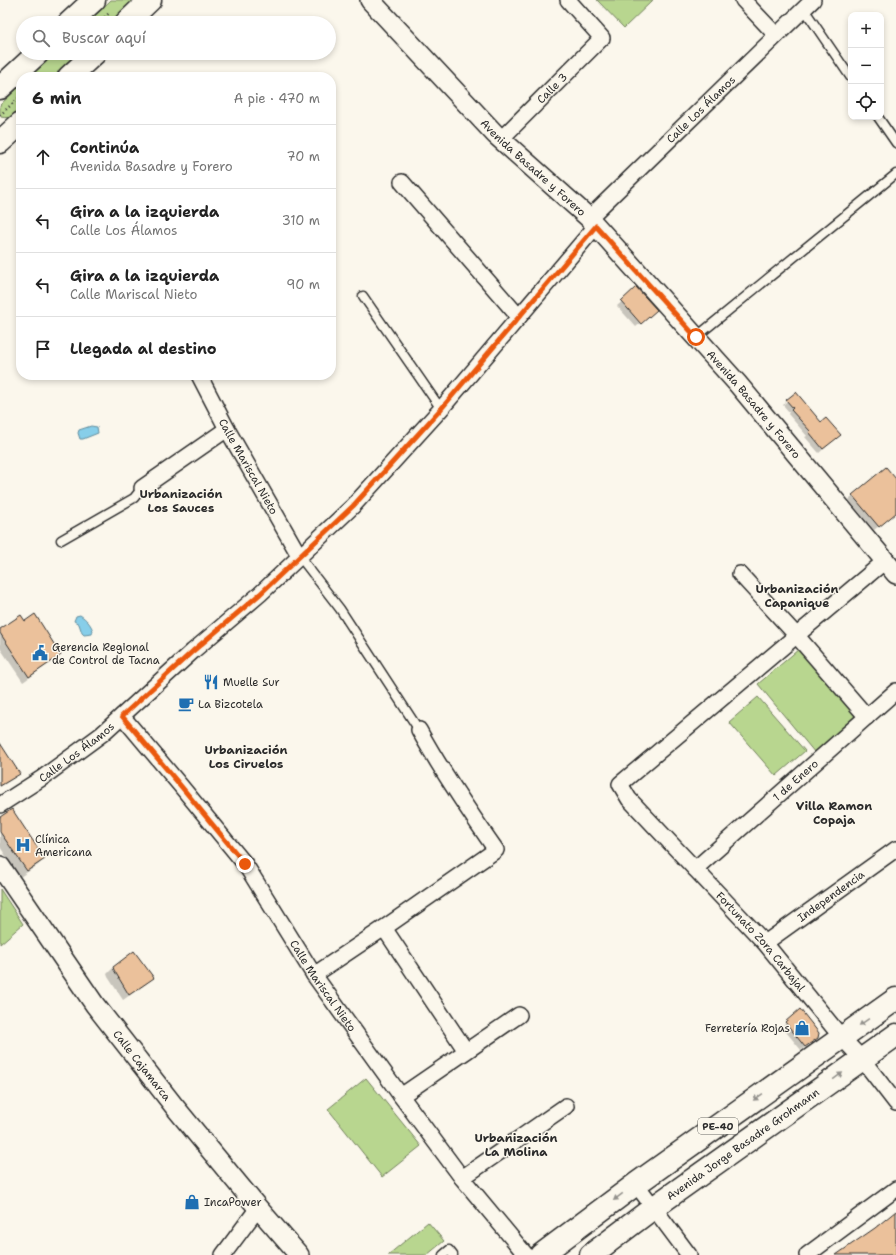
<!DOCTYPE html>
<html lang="es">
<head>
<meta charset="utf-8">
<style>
  body { margin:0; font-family:"Shantell Sans",sans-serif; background:#f2f2f2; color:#222 }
  .controls { position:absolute; right:12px; top:12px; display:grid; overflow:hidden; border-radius:8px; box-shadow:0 2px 6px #0003 }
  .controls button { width:36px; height:36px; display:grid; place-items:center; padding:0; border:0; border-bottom:1px solid #e0e0e0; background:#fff; color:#222; font:20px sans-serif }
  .stop { position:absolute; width:12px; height:12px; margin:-9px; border:3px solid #ea580c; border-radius:50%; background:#fff }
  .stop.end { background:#ea580c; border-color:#fff; box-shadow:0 1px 4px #0008 }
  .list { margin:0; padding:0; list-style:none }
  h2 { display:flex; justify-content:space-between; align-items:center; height:52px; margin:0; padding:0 16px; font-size:17px }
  h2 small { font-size:13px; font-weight:400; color:#767676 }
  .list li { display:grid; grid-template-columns:26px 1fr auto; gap:12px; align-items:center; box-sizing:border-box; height:64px; padding:0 16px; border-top:1px solid #e0e0e0 }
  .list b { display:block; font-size:15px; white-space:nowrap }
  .list p { margin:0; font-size:13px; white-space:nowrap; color:#767676 }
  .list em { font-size:13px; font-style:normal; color:#767676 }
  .icon { flex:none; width:22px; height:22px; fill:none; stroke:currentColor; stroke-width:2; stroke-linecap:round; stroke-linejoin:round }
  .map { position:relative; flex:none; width:896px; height:1255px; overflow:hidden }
  .search { position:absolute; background:#fff; box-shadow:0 2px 6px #0003; left:16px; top:16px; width:320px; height:44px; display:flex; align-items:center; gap:10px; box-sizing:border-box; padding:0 14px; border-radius:22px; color:#767676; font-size:15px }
  .panel { position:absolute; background:#fff; box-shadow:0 2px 6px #0003; left:16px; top:72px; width:320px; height:308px; border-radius:16px }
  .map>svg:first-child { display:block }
  .green { fill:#b8d68f; stroke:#72805d }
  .water { fill:#87cee9; stroke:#628d9d }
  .shadow { fill:#0003 }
  .building { fill:#ebc19b; stroke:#2b2b2b }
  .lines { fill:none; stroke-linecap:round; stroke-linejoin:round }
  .service-casing { stroke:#2b2b2b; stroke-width:11 }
  .minor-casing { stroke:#2b2b2b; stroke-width:18 }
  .tertiary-casing { stroke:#2b2b2b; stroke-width:22 }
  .primary-casing { stroke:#2b2b2b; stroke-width:25 }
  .trunk-casing { stroke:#2b2b2b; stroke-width:25 }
  .path { stroke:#2b2b2b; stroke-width:2.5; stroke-dasharray:1 3; stroke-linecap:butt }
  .service { stroke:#fbf7ec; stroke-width:8 }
  .minor { stroke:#fbf7ec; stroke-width:15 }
  .tertiary { stroke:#fbf7ec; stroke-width:19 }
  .primary { stroke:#fbf7ec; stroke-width:22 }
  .trunk { stroke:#fbf7ec; stroke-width:22 }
  .oneway { fill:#93918c }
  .route { stroke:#ea580c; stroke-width:5 }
  .labels { text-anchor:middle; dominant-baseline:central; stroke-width:3; stroke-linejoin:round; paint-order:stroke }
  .shield { fill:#fbf7ec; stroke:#696865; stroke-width:1 }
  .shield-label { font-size:10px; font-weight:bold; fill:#2b2b2b }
  .street-label { font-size:11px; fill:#2b2b2b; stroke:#fbf7ec }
  .poi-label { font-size:11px; fill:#2b2b2b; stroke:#fbf7ec; text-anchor:start }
  .neighbourhood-label { font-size:12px; font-weight:bold; fill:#2b2b2b; stroke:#fbf7ec }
</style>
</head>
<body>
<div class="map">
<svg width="896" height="1255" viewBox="0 0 896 1255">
  <rect width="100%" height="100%" fill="#fbf7ec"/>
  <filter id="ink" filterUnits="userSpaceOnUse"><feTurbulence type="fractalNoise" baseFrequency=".025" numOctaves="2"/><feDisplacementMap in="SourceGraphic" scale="8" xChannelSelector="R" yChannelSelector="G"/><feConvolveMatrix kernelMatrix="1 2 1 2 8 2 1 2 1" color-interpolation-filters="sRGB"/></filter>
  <g filter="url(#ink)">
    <g class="green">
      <path d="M111 0H138L114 23H87Z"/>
      <path d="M597 0H653L624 28Z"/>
      <path d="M55 53H82L56 77H30Z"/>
      <path d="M21 85V110C15 116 10 119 1 117L0 115V105Z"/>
      <path d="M799 649 856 716 815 753 758 684Z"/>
      <path d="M758 697 805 751 776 776 729 722Z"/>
      <path d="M0 889 23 924 0 944Z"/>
      <path d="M366 1078 421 1146 382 1177 328 1109Z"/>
      <path d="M428 1222 444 1241 427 1255H388Z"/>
    </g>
    <g class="water">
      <path d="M91 426 97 427 98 433 83 439H80L78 433 79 430Z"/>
      <path d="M80 615C86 619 91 624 93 631L92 634 84 635 82 633 79 624 74 621 76 616Z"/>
    </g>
    <g class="shadow">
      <path d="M636 289 651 314 636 327 617 306Z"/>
      <path d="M787 401 835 439 819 453 805 437 807 436 788 414 789 412 783 405Z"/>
      <path d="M896 480V512L874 530 849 500 853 496Z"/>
      <path d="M24 623 60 655 53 661 23 682 0 648V630Z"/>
      <path d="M0 745 18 774 13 779 0 787Z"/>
      <path d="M0 818 44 859 38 865 20 877 0 847Z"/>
      <path d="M116 965 152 978 146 984 123 1000 108 977 107 974Z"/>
      <path d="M800 1011 817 1038 801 1050 782 1027Z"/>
    </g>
    <g class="building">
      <path d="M636 287 657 310 641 324 621 301Z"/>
      <path d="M796 392 821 422 826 418 841 435 823 449 809 432 810 431 791 410 793 408 786 400Z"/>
      <path d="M886 467 896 479V513L879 527 852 495Z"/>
      <path d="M35 614 61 655 29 677 0 633V629L21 615 25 621Z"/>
      <path d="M0 743 20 774 0 786Z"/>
      <path d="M12 809 45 859 27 871 0 832V817Z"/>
      <path d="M134 951 154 978 129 995 114 970 113 967Z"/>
      <path d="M800 1009 819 1033 818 1038 805 1047 785 1022Z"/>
      <path d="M896 1211V1255H836L875 1228Z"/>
    </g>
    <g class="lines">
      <defs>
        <g id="service">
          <path d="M804 9 851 78"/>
          <path d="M878 117 896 143"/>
          <path d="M363 296 441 409"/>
          <path d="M696 337 896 174"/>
          <path d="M61 540 134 498 142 488"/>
          <path d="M300 557 340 609 419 730"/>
          <path d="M443 1255 449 1250 453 1255"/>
        </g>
        <g id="minor">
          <path d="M743 0 776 35"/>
          <path id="s1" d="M501 139 602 38 568 0"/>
          <path d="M402 182 519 317"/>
          <path id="s2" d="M589 218 813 0"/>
          <path id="s3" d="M199 375 227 429 300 557"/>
          <path d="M142 488 227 429"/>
          <path id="s4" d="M885 561 620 784 629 799 765 943 842 1038 862 1059 896 1103"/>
          <path d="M740 574 797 636 867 717"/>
          <path id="s5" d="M122 716 180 785 245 864 314 975 401 1096 462 1178 526 1255"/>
          <path id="s6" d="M0 805 42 778 102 734 193 651 260 594 353 506 441 409 596 226"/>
          <path id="s7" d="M695 869 896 691"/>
          <path d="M384 928 466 1051"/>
          <path id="s8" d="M765 943 896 849"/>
          <path d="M314 975 384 928 496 850C468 810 442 772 419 730"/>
          <path d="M401 1096 519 1015"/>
          <path d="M462 1178 566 1106"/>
          <path d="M636 1184 689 1255"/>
          <path d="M223 1255 258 1208"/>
          <path d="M807 1255 896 1189"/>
        </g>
        <g id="tertiary">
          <path id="s9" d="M370 0 496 135 589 218 737 383 896 574"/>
          <path id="s10" d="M0 866 95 1005 174 1106 258 1208 299 1255"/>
        </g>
        <g id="primary">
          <path d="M69 23 94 0"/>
          <path d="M126 23 150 0"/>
          <path d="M69 77 95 53"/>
          <path d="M0 88 38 53"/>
          <path d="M0 142 21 123"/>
        </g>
        <g id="trunk">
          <path d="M541 1255 636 1184 896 999"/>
          <path id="s11" d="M591 1255 653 1208 896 1035"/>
        </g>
      </defs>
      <use href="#service" class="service-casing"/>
      <use href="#minor" class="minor-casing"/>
      <use href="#tertiary" class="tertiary-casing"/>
      <use href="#primary" class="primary-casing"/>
      <use href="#trunk" class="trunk-casing"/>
      <g class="path">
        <path d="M99 23 110 12"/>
        <path d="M0 115 21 96"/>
      </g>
      <use href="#service" class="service"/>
      <use href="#minor" class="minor"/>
      <use href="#tertiary" class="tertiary"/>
      <use href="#primary" class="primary"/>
      <use href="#trunk" class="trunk"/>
    </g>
    <defs><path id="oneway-solid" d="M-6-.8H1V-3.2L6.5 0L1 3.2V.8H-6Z"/></defs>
    <g class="oneway">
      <use href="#oneway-solid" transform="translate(864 1022) rotate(145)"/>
      <use href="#oneway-solid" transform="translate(838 1076) rotate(-36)"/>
      <use href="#oneway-solid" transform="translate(758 1097) rotate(145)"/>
      <use href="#oneway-solid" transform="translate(618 1197) rotate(143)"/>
    </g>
  </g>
  <g class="lines" filter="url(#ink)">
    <path class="route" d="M245 864 180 785 122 716 193 651 260 594 353 506 441 409 596 226 696 337"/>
  </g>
  <defs>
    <symbol id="civic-bare" viewBox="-9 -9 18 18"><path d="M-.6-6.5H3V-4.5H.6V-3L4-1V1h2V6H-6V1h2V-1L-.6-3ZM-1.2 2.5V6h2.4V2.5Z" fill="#1f6fb2" stroke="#fbf7ec" stroke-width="2.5" paint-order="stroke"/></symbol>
    <symbol id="restaurant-bare" viewBox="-9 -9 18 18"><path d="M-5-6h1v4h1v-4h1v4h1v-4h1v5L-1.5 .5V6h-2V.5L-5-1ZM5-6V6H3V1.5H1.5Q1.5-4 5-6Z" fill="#1f6fb2" stroke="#fbf7ec" stroke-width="2.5" paint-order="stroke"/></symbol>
    <symbol id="cafe-bare" viewBox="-9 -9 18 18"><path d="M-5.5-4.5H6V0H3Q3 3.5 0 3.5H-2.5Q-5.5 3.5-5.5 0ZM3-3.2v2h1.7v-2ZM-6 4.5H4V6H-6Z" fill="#1f6fb2" stroke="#fbf7ec" stroke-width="2.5" paint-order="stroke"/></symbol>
    <symbol id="hospital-bare" viewBox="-9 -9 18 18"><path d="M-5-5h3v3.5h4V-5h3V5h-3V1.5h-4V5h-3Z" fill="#1f6fb2" stroke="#fbf7ec" stroke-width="2.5" paint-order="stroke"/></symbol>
    <symbol id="shop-bare" viewBox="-9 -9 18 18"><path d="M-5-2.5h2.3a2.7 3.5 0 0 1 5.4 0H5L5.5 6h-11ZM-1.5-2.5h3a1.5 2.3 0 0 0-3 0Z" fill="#1f6fb2" stroke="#fbf7ec" stroke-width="2.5" paint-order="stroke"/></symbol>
  </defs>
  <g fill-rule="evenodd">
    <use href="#civic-bare" x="29" y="642" width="22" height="22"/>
    <use href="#restaurant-bare" x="200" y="671" width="22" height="22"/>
    <use href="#cafe-bare" x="175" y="693" width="22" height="22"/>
    <use href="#hospital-bare" x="12" y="834" width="22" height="22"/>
    <use href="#shop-bare" x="791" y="1017" width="22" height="22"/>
    <use href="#shop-bare" x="181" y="1191" width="22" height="22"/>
  </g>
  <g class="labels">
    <rect class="shield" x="698" y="1118" width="40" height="16" rx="3"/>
    <g class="shield-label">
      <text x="718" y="1126">PE-40</text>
    </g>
    <g class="street-label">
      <text stroke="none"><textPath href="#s1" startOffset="72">Calle 3</textPath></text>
      <text stroke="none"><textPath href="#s2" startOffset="156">Calle Los Álamos</textPath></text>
      <text stroke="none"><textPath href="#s9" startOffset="234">Avenida Basadre y Forero</textPath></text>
      <text stroke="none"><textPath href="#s9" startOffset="558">Avenida Basadre y Forero</textPath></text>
      <text stroke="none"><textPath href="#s3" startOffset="104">Calle Mariscal Nieto</textPath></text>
      <text stroke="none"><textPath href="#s6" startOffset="93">Calle Los Álamos</textPath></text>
      <text stroke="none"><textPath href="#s7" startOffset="134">1 de Enero</textPath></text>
      <text stroke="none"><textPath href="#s8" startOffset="81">Independencia</textPath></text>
      <text stroke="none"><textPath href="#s4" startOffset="558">Fortunato Zora Carbajal</textPath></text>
      <text stroke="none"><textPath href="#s5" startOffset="337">Calle Mariscal Nieto</textPath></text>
      <text stroke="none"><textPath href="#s10" startOffset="245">Calle Cajamarca</textPath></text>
      <text stroke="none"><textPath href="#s11" startOffset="188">Avenida Jorge Basadre Grohmann</textPath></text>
    </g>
    <g class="poi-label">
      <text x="52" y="647">Gerencia Regional<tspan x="52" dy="13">de Control de Tacna</tspan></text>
      <text x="223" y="682">Muelle Sur</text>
      <text x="198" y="704">La Bizcotela</text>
      <text x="35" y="839">Clínica<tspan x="35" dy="13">Americana</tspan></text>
      <text x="790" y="1028" text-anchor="end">Ferretería Rojas</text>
      <text x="204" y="1202">IncaPower</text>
    </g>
    <g class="neighbourhood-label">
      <text x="181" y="494">Urbanización<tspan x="181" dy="14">Los Sauces</tspan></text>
      <text x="797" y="589">Urbanización<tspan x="797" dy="14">Capanique</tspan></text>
      <text x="246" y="750">Urbanización<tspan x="246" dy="14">Los Ciruelos</tspan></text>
      <text x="834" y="806">Villa Ramon<tspan x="834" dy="14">Copaja</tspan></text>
      <text x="516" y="1138">Urbanización<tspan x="516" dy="14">La Molina</tspan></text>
    </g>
  </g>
</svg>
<div class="controls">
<button>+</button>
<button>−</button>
<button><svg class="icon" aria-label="locate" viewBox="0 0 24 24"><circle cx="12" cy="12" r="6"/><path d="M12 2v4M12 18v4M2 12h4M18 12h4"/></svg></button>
</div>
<div class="stop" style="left:696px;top:337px"></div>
<div class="stop end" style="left:245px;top:864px"></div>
<div class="search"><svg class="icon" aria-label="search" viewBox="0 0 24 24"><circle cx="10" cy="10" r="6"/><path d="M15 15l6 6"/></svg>Buscar aquí</div>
<section class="panel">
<h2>6 min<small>A pie · 470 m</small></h2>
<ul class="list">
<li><svg class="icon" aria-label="ahead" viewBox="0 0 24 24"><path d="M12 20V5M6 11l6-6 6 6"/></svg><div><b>Continúa</b><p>Avenida Basadre y Forero</p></div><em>70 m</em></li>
<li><svg class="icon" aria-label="left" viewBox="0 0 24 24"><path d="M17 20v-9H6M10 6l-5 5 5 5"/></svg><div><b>Gira a la izquierda</b><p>Calle Los Álamos</p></div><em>310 m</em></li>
<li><svg class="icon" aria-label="left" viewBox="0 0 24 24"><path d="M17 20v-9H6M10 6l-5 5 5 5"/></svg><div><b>Gira a la izquierda</b><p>Calle Mariscal Nieto</p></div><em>90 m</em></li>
<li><svg class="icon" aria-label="arrive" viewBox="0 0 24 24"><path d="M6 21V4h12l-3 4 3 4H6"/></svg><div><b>Llegada al destino</b></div></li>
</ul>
</section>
</div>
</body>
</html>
